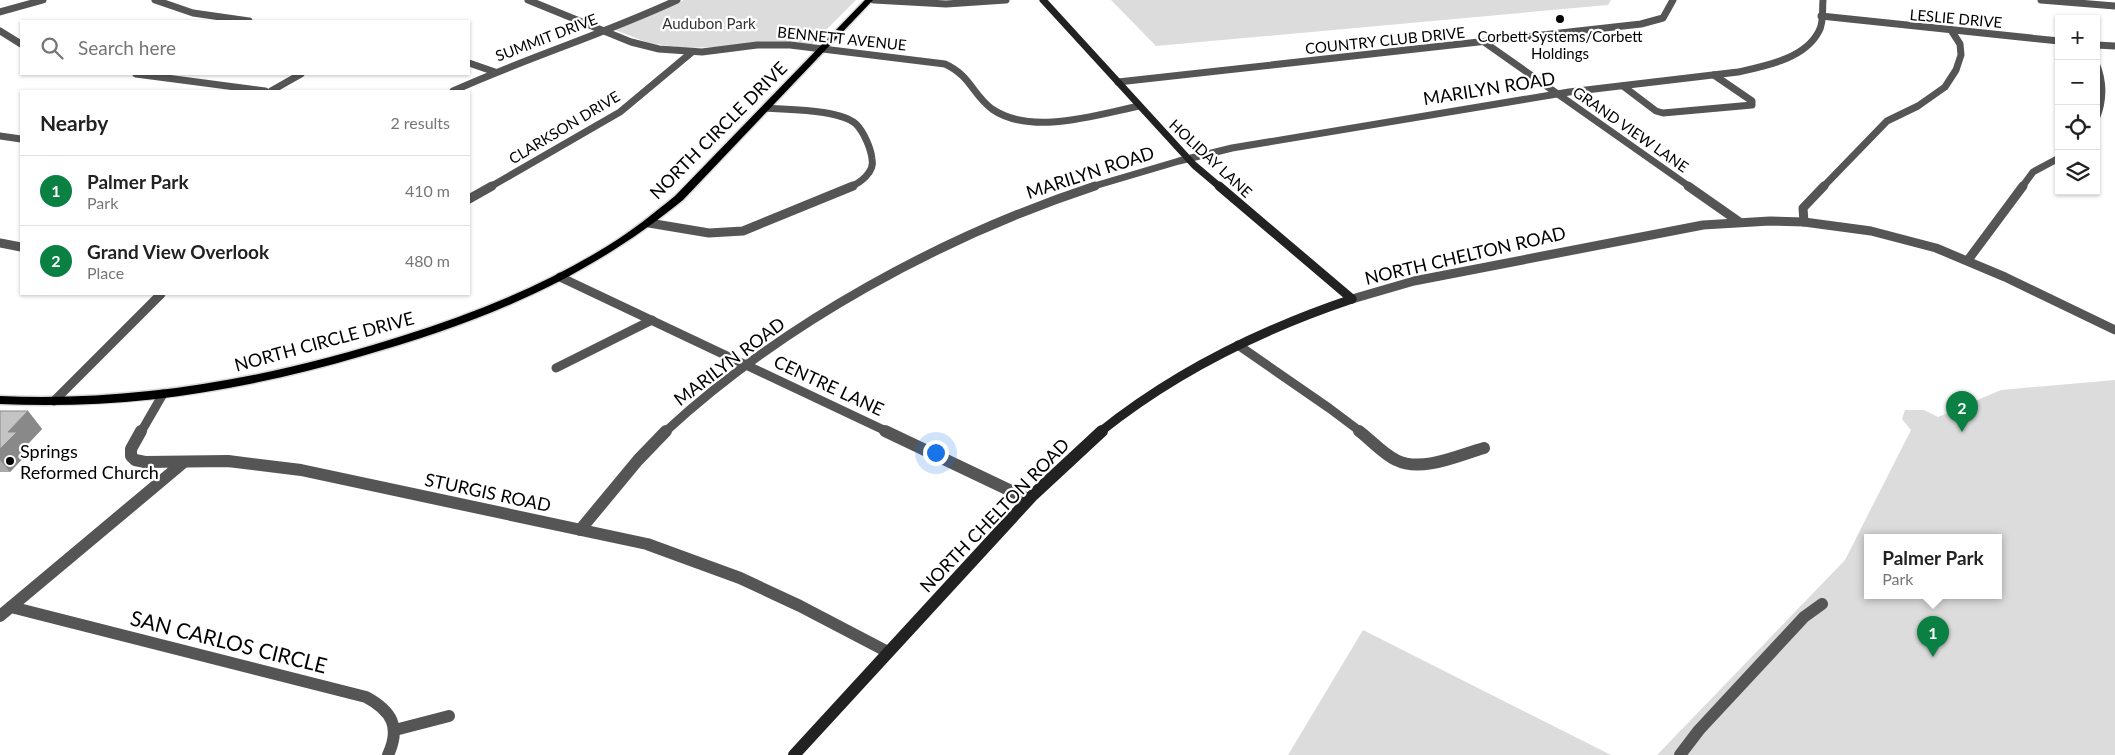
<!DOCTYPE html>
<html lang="en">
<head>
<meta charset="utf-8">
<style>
  body { margin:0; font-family:Lato,sans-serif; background:#f6f6f6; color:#222 }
  .controls { position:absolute; right:15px; top:15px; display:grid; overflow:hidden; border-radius:0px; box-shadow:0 1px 4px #0004 }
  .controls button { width:45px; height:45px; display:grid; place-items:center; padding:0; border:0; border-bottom:1px solid #e0e0e0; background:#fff; color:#222; font:25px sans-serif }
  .you { position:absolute; left:935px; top:452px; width:18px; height:18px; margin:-12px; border:4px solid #fff; border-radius:50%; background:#1a73e8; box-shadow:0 0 0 8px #1a73e833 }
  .badge { display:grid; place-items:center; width:32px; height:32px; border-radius:50%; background:#0b8043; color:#fff; font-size:16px; font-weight:700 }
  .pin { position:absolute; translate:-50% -41px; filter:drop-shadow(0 1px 2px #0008) }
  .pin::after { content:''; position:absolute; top:26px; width:18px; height:15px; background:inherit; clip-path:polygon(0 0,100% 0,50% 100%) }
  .popup { position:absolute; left:1864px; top:534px; width:138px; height:65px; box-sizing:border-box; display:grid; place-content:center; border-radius:0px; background:#fff; filter:drop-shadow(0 1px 4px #0005); font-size:16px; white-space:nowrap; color:#767676 }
  .popup b { font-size:19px; color:#222 }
  .popup::after { content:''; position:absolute; left:50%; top:100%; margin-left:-10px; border:10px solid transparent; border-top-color:#fff }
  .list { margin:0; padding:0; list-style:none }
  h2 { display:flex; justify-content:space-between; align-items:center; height:65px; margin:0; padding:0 20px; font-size:21px }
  h2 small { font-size:16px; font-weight:400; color:#767676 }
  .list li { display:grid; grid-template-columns:32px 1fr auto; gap:15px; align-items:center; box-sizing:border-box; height:70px; padding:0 20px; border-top:1px solid #e0e0e0 }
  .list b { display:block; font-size:19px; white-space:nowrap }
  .list p { margin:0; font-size:16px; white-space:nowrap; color:#767676 }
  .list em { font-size:16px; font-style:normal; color:#767676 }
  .icon { flex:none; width:28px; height:28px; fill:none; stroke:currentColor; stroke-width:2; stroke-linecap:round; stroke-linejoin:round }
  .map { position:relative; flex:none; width:2115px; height:755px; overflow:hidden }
  .search { position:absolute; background:#fff; box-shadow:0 1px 4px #0004; left:20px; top:20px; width:450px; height:55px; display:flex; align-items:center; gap:12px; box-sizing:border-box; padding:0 18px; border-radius:0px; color:#767676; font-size:19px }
  .panel { position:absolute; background:#fff; box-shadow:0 1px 4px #0004; left:20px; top:90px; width:450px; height:205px; border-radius:0px }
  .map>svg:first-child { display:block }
  .green { fill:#dcdcdc; fill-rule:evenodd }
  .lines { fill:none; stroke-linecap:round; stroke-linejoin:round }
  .primary-casing { stroke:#dbdbdb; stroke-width:3 }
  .street-far2 { stroke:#555; stroke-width:7 }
  .street-far1 { stroke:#555; stroke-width:9 }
  .street { stroke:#555; stroke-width:12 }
  .secondary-far2 { stroke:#222; stroke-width:7 }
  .secondary-far1 { stroke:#222; stroke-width:9 }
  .secondary { stroke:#222; stroke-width:12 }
  .primary { fill:#000; fill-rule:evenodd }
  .wall { fill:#a9a9a9 }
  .shaded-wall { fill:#898989 }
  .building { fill:#c4c4c4; stroke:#898989 }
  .poi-dot { fill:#000; stroke:#fff; stroke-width:2 }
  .labels { text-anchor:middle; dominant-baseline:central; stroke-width:4.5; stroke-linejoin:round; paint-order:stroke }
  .far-street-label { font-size:15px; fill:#000; stroke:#fff }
  .far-park-label { font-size:15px; fill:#333; stroke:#fff }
  .far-poi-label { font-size:15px; fill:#000; stroke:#fff }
  .street-label { font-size:18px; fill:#000; stroke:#fff }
  .poi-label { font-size:18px; fill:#000; stroke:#fff; text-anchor:start }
  .near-street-label { font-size:21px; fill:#000; stroke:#fff }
</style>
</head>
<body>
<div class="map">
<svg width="2115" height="755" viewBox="0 0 2115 755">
  <rect width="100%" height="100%" fill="#fff"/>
  <g class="green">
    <path d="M684 0H856L812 44 684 48 649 43 615 30Z"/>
    <path d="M1111 0H1611L1608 5 1156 46Z"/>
    <path d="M2115 380V755H1657L1845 560 1911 430 1902 419 1905 410H1924L1938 417 2001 390ZM1868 538H1998V596H1868Z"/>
    <path d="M1363 630 1611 755H1288Z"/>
  </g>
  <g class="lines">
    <defs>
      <path id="primary" d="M865 0H873L683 200C585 280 482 322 362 356 242 391 125 410 0 404V396C137 402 271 378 402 336 473 314 545 285 609 245 632 231 654 213 675 196Z"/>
    </defs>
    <use href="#primary" class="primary-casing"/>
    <g class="street-far2">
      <path d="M155 0 193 13 249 21"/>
      <path d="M528 0 631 42 659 49 702 52 757 45H790L945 64C971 76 972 94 992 109 1031 136 1096 115 1139 106"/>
      <path d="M874 0 946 4 1006 0"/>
      <path d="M2041 0 2115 6"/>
      <path d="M0 12 43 0"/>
      <path d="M1821 16 2059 41"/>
      <path d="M0 31 21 44"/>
      <path d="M1484 42 1690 187"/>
      <path d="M2096 45 2115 46"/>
      <path d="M469 63 495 72"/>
      <path d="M2096 63C2104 82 2104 100 2096 119"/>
      <path d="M136 74 265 91"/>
      <path d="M1118 82 1641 24 1663 18 1673 0"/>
      <path d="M1623 86 1656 111 1663 113 1752 105V101L1714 75"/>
      <path d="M271 91 301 74"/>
      <path d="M453 91C526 58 604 34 677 0"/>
      <path d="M766 108C789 110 839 109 856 124 864 132 871 149 872 159 875 172 860 183 850 187"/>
      <path d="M0 136 21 139"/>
      <path d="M490 187 620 112 692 52"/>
      <path d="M1091 187 1179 161 1232 148 1569 92 1738 72C1765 66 1805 59 1819 31 1824 22 1822 10 1823 0"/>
      <path d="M1823 187 1887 121 1918 106 1945 87 1956 70 1961 55 1960 44 1951 30"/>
      <path d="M2022 187 2033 172 2059 158"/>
    </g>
    <g class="street-far1">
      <path d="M1688 186 1738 221"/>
      <path d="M469 199 492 186"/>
      <path d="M1804 222 1803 208 1824 186"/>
      <path d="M649 223 709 233 743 231 853 186"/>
      <path d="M0 243 21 247"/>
      <path d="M1968 260 2023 186"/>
      <path d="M560 277 888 432"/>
      <path d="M1352 299 1414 281 1703 225 1770 221 1804 222 1871 231 1936 248 2005 277 2115 330"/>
      <path d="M1238 345 1329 408 1361 432"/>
      <path d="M556 368 652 320"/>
      <path d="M54 401 161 294"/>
      <path d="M141 432 163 394"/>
      <path d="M665 432C783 323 943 236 1095 186"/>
    </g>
    <g class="street">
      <path d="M141 431 131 449V456L135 460 145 462 228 461 301 470 647 544 740 578 800 606 888 652"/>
      <path d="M885 431 1028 499"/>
      <path d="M1359 431C1371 440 1383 454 1396 460 1422 473 1459 455 1484 448"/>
      <path d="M580 530 638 460 666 431"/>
      <path d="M11 607 366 697C392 711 401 727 388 755"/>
      <path d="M0 616 184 462"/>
      <path d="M395 730 449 716"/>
      <path d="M1680 755 1699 730 1804 617 1822 604"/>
    </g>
    <path class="secondary-far2" d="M1043 0 1194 165 1220 187"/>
    <g class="secondary-far1">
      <path d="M1219 186 1352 299"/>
      <path d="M1100 432C1176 371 1260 330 1352 299"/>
    </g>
    <path class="secondary" d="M794 755 1033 495 1102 431"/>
    <use href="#primary" class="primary"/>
  </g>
  <path class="wall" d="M0 411H28L42 429 27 445 31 450 10 472H0Z"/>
  <path class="shaded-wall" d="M28 411 42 429 27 445 31 450 10 472 0 460V449L8 432Z"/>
  <path class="building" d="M0 411H28L8 432H17L0 449Z"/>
  <g class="poi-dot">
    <circle cx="1560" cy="19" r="5"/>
    <circle cx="10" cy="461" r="5"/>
  </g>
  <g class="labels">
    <g class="far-street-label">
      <text transform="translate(1956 18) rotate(5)">LESLIE DRIVE</text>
      <text transform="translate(546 37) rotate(-21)">SUMMIT DRIVE</text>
      <text transform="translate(842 38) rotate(6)">BENNETT AVENUE</text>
      <text transform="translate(1385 40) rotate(-6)">COUNTRY CLUB DRIVE</text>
      <text transform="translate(564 127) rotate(-31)">CLARKSON DRIVE</text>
      <text transform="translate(1631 129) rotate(35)">GRAND VIEW LANE</text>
      <text transform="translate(1211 158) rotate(43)">HOLIDAY LANE</text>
    </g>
    <g class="far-park-label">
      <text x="709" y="23">Audubon Park</text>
    </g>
    <g class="far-poi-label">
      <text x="1560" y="36">Corbett Systems/Corbett<tspan x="1560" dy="17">Holdings</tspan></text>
    </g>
    <g class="street-label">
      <text transform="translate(1489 88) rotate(-9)">MARILYN ROAD</text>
      <text transform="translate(718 130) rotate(-45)">NORTH CIRCLE DRIVE</text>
      <text transform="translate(1090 172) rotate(-18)">MARILYN ROAD</text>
      <text transform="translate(1465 255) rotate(-13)">NORTH CHELTON ROAD</text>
      <text transform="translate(324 341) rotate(-15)">NORTH CIRCLE DRIVE</text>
      <text transform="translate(729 361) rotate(-37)">MARILYN ROAD</text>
      <text transform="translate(829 385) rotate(25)">CENTRE LANE</text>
      <text transform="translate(488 492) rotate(12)">STURGIS ROAD</text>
      <text transform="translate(994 515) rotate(-46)">NORTH CHELTON ROAD</text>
    </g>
    <g class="poi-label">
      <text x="20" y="451">Springs<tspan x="20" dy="21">Reformed Church</tspan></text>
    </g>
    <g class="near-street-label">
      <text transform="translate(229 641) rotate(14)">SAN CARLOS CIRCLE</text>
    </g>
  </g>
</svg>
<div class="controls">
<button>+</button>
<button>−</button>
<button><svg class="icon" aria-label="locate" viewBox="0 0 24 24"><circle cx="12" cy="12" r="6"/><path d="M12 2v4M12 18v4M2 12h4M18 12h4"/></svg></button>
<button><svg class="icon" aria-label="layers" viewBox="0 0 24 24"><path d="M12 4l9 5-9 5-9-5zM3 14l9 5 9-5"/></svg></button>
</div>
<div class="you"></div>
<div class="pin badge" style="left:1933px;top:657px">1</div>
<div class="popup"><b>Palmer Park</b>Park</div>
<div class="pin badge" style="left:1962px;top:432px">2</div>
<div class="search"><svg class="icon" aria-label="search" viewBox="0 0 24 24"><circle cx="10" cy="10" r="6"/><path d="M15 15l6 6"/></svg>Search here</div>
<section class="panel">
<h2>Nearby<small>2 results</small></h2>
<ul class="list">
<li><span class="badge">1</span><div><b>Palmer Park</b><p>Park</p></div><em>410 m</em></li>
<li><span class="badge">2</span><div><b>Grand View Overlook</b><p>Place</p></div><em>480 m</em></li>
</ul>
</section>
</div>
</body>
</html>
